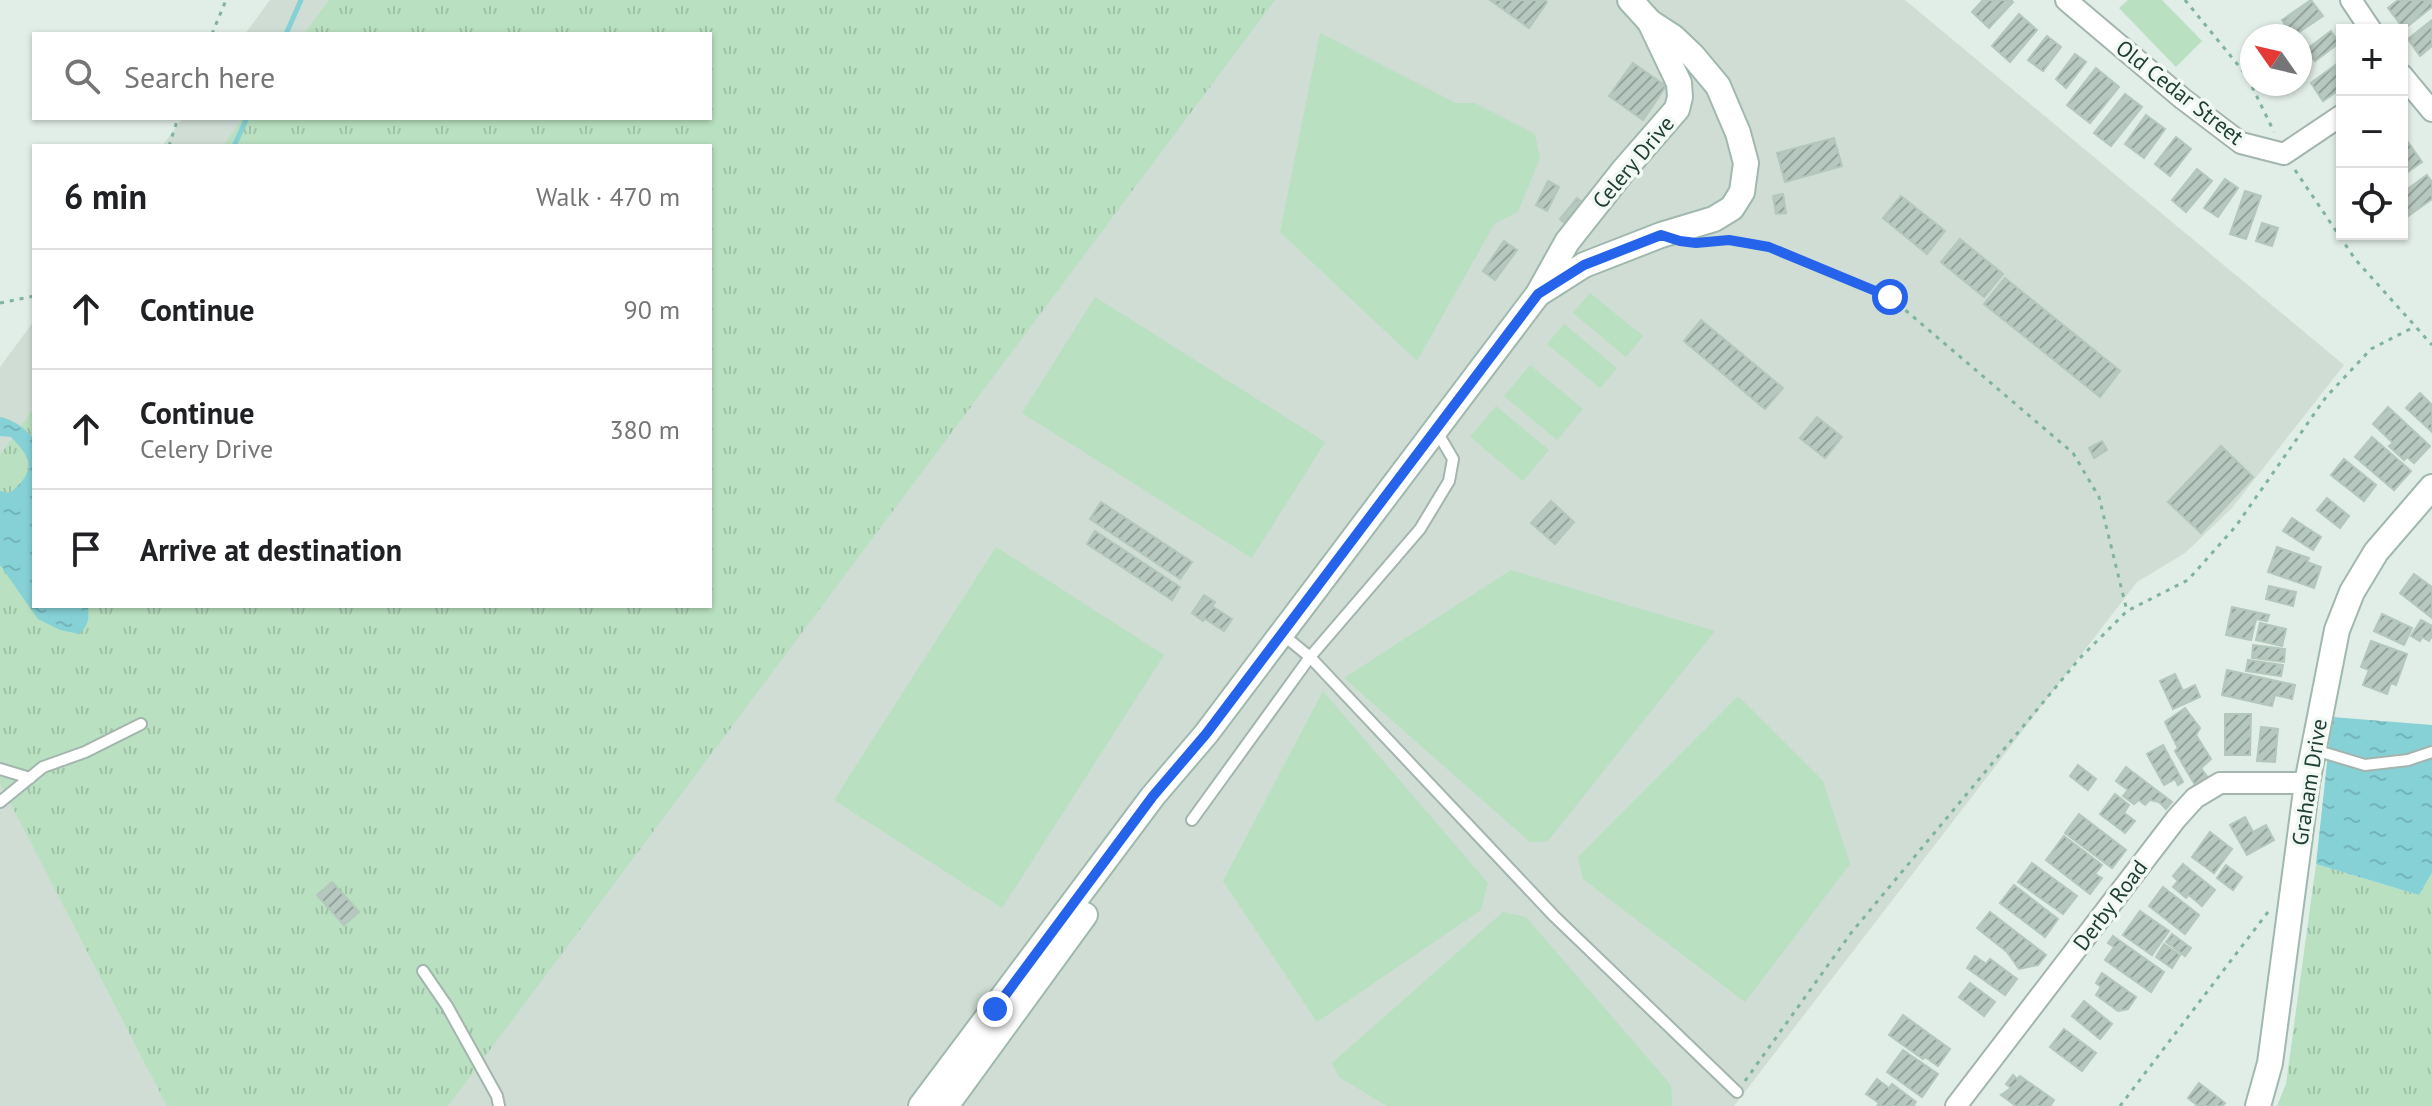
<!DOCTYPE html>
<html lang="en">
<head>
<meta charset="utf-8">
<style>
  body { margin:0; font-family:"PT Sans",sans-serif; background:#f6f6f6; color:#202124 }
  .controls { position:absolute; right:24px; top:24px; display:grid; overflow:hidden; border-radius:0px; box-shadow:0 2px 6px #0004 }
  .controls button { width:72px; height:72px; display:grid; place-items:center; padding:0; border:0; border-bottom:2px solid #e0e0e0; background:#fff; color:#202124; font:40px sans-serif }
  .compass { position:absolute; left:2240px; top:24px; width:72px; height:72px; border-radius:50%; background:#fff; box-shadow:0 2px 6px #0004; rotate:304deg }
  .stop { position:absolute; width:24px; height:24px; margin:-18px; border:6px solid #2563eb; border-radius:50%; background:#fff }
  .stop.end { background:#2563eb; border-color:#fff; box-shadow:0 2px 8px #0008 }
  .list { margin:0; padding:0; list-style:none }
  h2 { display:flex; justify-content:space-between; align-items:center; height:104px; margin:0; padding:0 32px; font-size:34px }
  h2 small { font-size:26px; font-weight:400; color:#757577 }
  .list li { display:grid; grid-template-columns:52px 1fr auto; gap:24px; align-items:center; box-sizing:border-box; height:120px; padding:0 32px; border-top:2px solid #e0e0e0 }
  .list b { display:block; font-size:30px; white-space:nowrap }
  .list p { margin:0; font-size:26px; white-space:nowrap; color:#757577 }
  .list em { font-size:26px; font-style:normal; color:#757577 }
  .icon { flex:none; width:44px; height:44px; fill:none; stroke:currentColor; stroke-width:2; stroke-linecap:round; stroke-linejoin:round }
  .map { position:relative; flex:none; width:2432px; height:1106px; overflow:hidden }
  .search { position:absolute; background:#fff; box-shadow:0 2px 6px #0004; left:32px; top:32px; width:680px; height:88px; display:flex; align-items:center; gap:20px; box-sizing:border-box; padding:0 28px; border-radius:0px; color:#757577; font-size:30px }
  .panel { position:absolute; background:#fff; box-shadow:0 2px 6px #0004; left:32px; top:144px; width:680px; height:464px; border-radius:0px }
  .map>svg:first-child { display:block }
  .built { fill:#cfddd5 }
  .grass { fill:url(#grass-tufts) }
  .garden { fill:#b9e0c0 }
  .water { fill:url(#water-ripples) }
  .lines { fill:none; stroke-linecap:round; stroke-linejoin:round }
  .stream { stroke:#85d1d6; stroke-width:5 }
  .building { fill:url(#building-hatch); stroke:#b3c7bd; stroke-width:2 }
  .lane-casing { stroke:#a3b5ae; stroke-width:14 }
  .street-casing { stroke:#a3b5ae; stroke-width:24 }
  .secondary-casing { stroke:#9fb9ae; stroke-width:28 }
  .path { stroke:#7fb39e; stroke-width:3; stroke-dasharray:4 6; stroke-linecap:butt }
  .lane { stroke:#fff; stroke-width:10 }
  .street { stroke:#fff; stroke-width:20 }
  .secondary { stroke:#fff; stroke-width:24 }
  .route { stroke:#2563eb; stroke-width:10 }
  .labels { text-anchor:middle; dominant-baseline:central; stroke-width:7; stroke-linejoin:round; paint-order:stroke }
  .street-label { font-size:22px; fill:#203f34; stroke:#f2f9f5 }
</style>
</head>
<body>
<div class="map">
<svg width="2432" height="1106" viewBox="0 0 2432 1106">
  <defs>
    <pattern id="grass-tufts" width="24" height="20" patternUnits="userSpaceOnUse" patternTransform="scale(2)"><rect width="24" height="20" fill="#b9e0c0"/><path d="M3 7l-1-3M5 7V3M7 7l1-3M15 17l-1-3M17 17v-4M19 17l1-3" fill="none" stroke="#9fc1a6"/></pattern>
    <pattern id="water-ripples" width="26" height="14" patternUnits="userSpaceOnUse" patternTransform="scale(2)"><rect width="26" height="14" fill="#85d1d6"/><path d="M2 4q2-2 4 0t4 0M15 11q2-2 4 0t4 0" fill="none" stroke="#73b4b8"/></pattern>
    <pattern id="building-hatch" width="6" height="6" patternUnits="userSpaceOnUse" patternTransform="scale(2)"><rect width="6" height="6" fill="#b6c8bf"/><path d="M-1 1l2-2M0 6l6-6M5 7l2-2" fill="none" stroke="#94a49c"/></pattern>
  </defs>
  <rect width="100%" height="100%" fill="#e1ede7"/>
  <path class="built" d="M270 0H1905L2344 365 2232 508 2185 553 2137 582 1734 1106H0V367L34 321V606H710V146H162L183 118H710V34H245Z"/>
  <g class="grass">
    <path d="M329 0H1275L448 1106H167L0 783V455L34 408V606H710V146H223L243 118H710V34H304Z"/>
    <path d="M2316 864 2419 895 2432 873V1106H2277L2286 1084Z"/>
  </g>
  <g class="garden">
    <path d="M2128 0H2162L2202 41 2176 67 2119 8Z"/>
    <path d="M1320 33 1456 103H1475L1535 134 1540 158 1518 212 1495 223 1417 361 1280 232Z"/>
    <path d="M1590 293 1643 336 1626 357 1573 313Z"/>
    <path d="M1095 297 1325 442 1252 558 1022 413Z"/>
    <path d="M1564 324 1617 368 1600 388 1547 344Z"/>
    <path d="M1530 365 1583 409 1557 440 1504 396Z"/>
    <path d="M1496 406 1549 450 1523 481 1470 437Z"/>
    <path d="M996 547 1164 655 1002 908 834 800Z"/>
    <path d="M1511 570 1715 631 1548 841 1530 842 1344 678Z"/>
    <path d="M1323 691 1488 883 1481 910 1317 1022 1223 881Z"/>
    <path d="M1738 696 1823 781 1850 864 1745 1002 1583 879 1578 857Z"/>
    <path d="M1503 912 1526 917 1671 1085 1672 1106H1387L1339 1077 1332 1063Z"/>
  </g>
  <g class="water">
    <path d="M0 417C15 420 24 428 34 439V606H88C89 619 89 623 80 634L60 630 38 619 0 565V491L10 493C35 472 34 460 11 437L0 436Z"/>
    <path d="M2332 717 2432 725V873L2419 895 2316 864Z"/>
  </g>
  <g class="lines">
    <g class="stream">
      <path d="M286 34 301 0"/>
      <path d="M234 146 247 118"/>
    </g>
  </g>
  <g class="building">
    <path d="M1490 0H1545L1547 2 1529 28Z"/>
    <path d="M1983 0H2011L2013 2 1989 28 1972 12Z"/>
    <path d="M2311 0 2323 16 2293 36 2282 20Z"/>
    <path d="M2398 0H2432V7L2404 29 2388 8Z"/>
    <path d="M2019 14 2037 30 2010 62 1992 46Z"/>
    <path d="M2432 20V46L2420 56 2408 39Z"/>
    <path d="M2331 31 2339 43 2315 61 2306 50Z"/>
    <path d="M2047 36 2061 47 2043 71 2028 60Z"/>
    <path d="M2075 54 2086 62 2066 88 2056 79Z"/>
    <path d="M2342 60V88L2323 101 2311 83Z"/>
    <path d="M1633 63 1666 86 1643 120 1609 96Z"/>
    <path d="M2096 68 2119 87 2090 123 2067 105Z"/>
    <path d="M2125 94 2142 107 2111 146 2094 133Z"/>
    <path d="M2146 115 2165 129 2144 158 2125 144Z"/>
    <path d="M2176 137 2191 149 2170 176 2155 164Z"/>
    <path d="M1834 138 1842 166 1785 182 1777 153Z"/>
    <path d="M2408 142 2422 162 2402 176V146Z"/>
    <path d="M2197 169 2212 181 2186 212 2172 200Z"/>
    <path d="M2427 175 2432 182V199L2407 217 2402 211V193Z"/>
    <path d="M2225 179 2238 188 2218 217 2204 208Z"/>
    <path d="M1548 181 1559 187 1547 211 1536 205Z"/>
    <path d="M2245 191 2261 196 2246 239 2230 234Z"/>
    <path d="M1783 194 1786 213 1776 214 1773 196Z"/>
    <path d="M1901 196 1945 231 1927 254 1883 218Z"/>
    <path d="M1577 198 1582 202 1565 223 1560 219Z"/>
    <path d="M2262 223 2278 228 2272 246 2256 241Z"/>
    <path d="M1960 239 2003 274 1984 297 1941 262Z"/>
    <path d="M1504 241 1517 250 1495 280 1483 271Z"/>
    <path d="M2005 278 2120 371 2100 397 1984 304Z"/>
    <path d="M1701 320 1783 388 1765 409 1684 341Z"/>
    <path d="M2420 393 2432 405V432L2406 408Z"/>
    <path d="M2388 407 2430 446 2414 463 2407 457 2404 460 2389 446 2393 443 2373 424Z"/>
    <path d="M1817 417 1842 437 1825 458 1800 438Z"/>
    <path d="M2372 437 2411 471 2394 490 2355 457Z"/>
    <path d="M2102 441 2107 450 2094 458 2089 448Z"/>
    <path d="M2221 446 2253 477 2201 533 2168 502Z"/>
    <path d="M2344 459 2376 485 2364 501 2331 475Z"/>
    <path d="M2327 498 2349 516 2340 528 2317 510Z"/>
    <path d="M1551 501 1574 522 1555 544 1531 523Z"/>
    <path d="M1101 502 1192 562 1180 579 1090 519Z"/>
    <path d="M2292 518 2321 537 2313 550 2283 531Z"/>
    <path d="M1095 531 1180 587 1172 600 1087 544Z"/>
    <path d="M2277 547 2309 558 2307 562 2321 567 2314 588 2268 572Z"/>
    <path d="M2414 574 2432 587V618L2400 593Z"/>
    <path d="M2269 586 2296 592 2293 606 2266 599Z"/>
    <path d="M1204 595 1215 602 1203 621 1192 613Z"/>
    <path d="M1212 606 1232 619 1224 631 1204 618Z"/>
    <path d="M2232 607 2269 615 2267 621 2256 619 2251 640 2226 635Z"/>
    <path d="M2382 614 2412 628 2404 645 2374 631Z"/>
    <path d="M2421 620 2432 626V636L2429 641 2422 637 2420 641 2411 636Z"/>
    <path d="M2260 623 2286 629 2282 646 2256 640Z"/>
    <path d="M2371 641 2407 654 2396 685 2391 683 2387 694 2363 685 2369 670 2361 667Z"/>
    <path d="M2253 645 2285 649 2284 662 2252 658Z"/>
    <path d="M2248 660 2283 665 2281 676 2246 671Z"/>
    <path d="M2227 670 2295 685 2292 699 2275 695 2272 706 2222 695Z"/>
    <path d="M2175 674 2183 691 2195 685 2200 697 2173 709 2160 681Z"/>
    <path d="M2185 708 2200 728 2196 735 2211 759 2201 768 2208 778 2195 785 2175 751 2178 748 2165 722Z"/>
    <path d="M2225 714H2251L2250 755H2225Z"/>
    <path d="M2261 727 2278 729 2275 762 2257 761Z"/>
    <path d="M2163 745 2183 782 2178 785 2175 779 2164 785 2147 754Z"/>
    <path d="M2078 765 2096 779 2088 790 2070 776Z"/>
    <path d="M2126 767 2172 802 2166 809 2159 802 2150 800 2145 805 2139 800 2134 804 2123 796 2128 790 2116 781Z"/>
    <path d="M2115 794 2129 805 2124 813 2135 821 2125 833 2100 814Z"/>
    <path d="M2079 814 2126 850 2112 868 2065 833Z"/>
    <path d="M2245 817 2253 832 2266 825 2274 840 2247 855 2230 825Z"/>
    <path d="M2210 832 2232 849 2214 873 2192 857Z"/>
    <path d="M2064 836 2102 865 2095 874 2102 878 2090 894 2046 860Z"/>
    <path d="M2032 863 2077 896 2063 914 2018 882Z"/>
    <path d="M2183 864 2215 890 2202 906 2189 895 2186 898 2173 887 2178 881 2173 876Z"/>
    <path d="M2226 865 2242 877 2233 890 2217 878Z"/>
    <path d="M332 882 359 912 344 925 317 895Z"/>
    <path d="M2014 885 2058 919 2045 937 2000 903Z"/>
    <path d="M2163 887 2199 915 2185 934 2149 906Z"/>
    <path d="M2140 911 2169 931 2152 955 2123 935Z"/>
    <path d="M1990 912 2046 955 2038 965 2019 969 2007 952 1977 928Z"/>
    <path d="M2172 934 2191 948 2185 956 2166 942Z"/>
    <path d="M2113 936 2164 972 2151 992 2105 960 2114 947 2108 943Z"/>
    <path d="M2164 944 2180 955 2172 968 2156 957Z"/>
    <path d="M1975 956 1986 964 1990 959 2017 979 2005 995 1967 968Z"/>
    <path d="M2102 973 2136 997 2128 1009 2118 1011 2096 995 2101 987 2096 983Z"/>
    <path d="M1970 983 1995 1002 1984 1016 1959 997Z"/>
    <path d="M2084 1001 2112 1024 2100 1039 2072 1016Z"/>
    <path d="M1903 1015 1950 1049 1938 1066 1925 1057 1923 1059 1889 1035Z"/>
    <path d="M2064 1029 2096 1053 2082 1071 2050 1047Z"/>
    <path d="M1903 1050 1938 1074 1922 1097 1887 1072Z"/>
    <path d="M2013 1075 2017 1079 2020 1076 2054 1100 2050 1106H2016L2001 1095 2011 1088 2006 1084Z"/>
    <path d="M1877 1079 1889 1088 1892 1084 1916 1102 1913 1106H1877L1879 1103 1866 1094Z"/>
    <path d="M2199 1083 2225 1103 2222 1106H2198L2188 1098Z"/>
  </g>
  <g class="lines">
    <defs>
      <g id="lane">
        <path d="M1282 634 1310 657 1554 916 1737 1092"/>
        <path d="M2315 750 2365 765 2408 760 2432 752"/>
        <path d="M0 769 30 778"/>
        <path d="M0 802 43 767 85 752 141 724"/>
        <path d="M1192 820 1310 657 1420 529 1449 481 1453 459 1436 430"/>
        <path d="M423 971 447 1006 497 1096 499 1106"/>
      </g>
      <g id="street">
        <path d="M2066 0 2183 99 2241 143 2284 154 2342 115"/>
        <path d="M2351 0 2371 30"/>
        <path d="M2402 75 2432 111"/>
        <path d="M1956 1106 2176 819 2195 798 2220 783H2307"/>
      </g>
      <g id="secondary">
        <path d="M1540 293 1584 265 1661 235 1714 219 1732 208 1742 192 1746 163 1738 133 1718 86 1693 56 1673 37 1650 22 1630 0"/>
        <path d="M921 1106 1153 796 1206 734 1538 294 1567 242 1623 171 1677 109 1680 97 1679 83 1650 22"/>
        <path d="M946 1106 1085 915"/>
        <path d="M2258 1106 2270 1063 2307 783 2337 630 2352 592 2376 552 2432 487"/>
      </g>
    </defs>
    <use href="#lane" class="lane-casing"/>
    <use href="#street" class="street-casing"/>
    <use href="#secondary" class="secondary-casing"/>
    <g class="path">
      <path d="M2185 0 2247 76 2274 132"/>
      <path d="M212 34 226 0"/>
      <path d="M169 146 178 118"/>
      <path d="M2295 170 2355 259 2432 345"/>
      <path d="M1721 241 1729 240 1769 247 1890 297 2073 453 2099 497 2127 611"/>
      <path d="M0 303 34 296"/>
      <path d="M1745 1081 1851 933 2080 658 2127 611 2188 580 2236 526 2326 397 2371 349 2414 327"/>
      <path d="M2120 1106 2268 912"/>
    </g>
    <use href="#lane" class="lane"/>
    <use href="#street" class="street"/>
    <use href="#secondary" class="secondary"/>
  </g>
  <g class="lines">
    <path class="route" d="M995 1009 1153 796 1206 734 1538 294 1584 265 1661 235 1680 241 1696 243 1729 240 1769 247 1890 297"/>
  </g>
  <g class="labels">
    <g class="street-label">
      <text transform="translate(2180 92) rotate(38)">Old Cedar Street</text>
      <text transform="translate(1633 162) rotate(-50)">Celery Drive</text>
      <text transform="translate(2309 782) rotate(-81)">Graham Drive</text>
      <text transform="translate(2110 905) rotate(-53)">Derby Road</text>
    </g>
  </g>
</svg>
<div class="controls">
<button>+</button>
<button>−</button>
<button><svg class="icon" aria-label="locate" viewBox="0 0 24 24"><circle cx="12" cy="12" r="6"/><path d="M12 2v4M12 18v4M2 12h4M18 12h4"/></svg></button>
</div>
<svg class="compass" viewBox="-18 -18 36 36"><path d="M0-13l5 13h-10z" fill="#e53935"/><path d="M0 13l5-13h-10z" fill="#757577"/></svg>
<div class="stop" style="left:1890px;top:297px"></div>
<div class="stop end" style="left:995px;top:1009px"></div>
<div class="search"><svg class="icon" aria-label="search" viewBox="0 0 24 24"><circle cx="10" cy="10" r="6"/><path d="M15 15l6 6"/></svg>Search here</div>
<section class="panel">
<h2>6 min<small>Walk · 470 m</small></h2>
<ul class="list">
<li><svg class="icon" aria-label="ahead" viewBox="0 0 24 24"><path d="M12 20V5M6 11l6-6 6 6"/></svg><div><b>Continue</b></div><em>90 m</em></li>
<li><svg class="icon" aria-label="ahead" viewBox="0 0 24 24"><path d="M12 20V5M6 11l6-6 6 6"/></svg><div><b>Continue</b><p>Celery Drive</p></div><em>380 m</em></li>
<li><svg class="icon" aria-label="arrive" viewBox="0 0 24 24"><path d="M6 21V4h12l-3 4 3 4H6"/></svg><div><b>Arrive at destination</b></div></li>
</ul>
</section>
</div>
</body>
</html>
